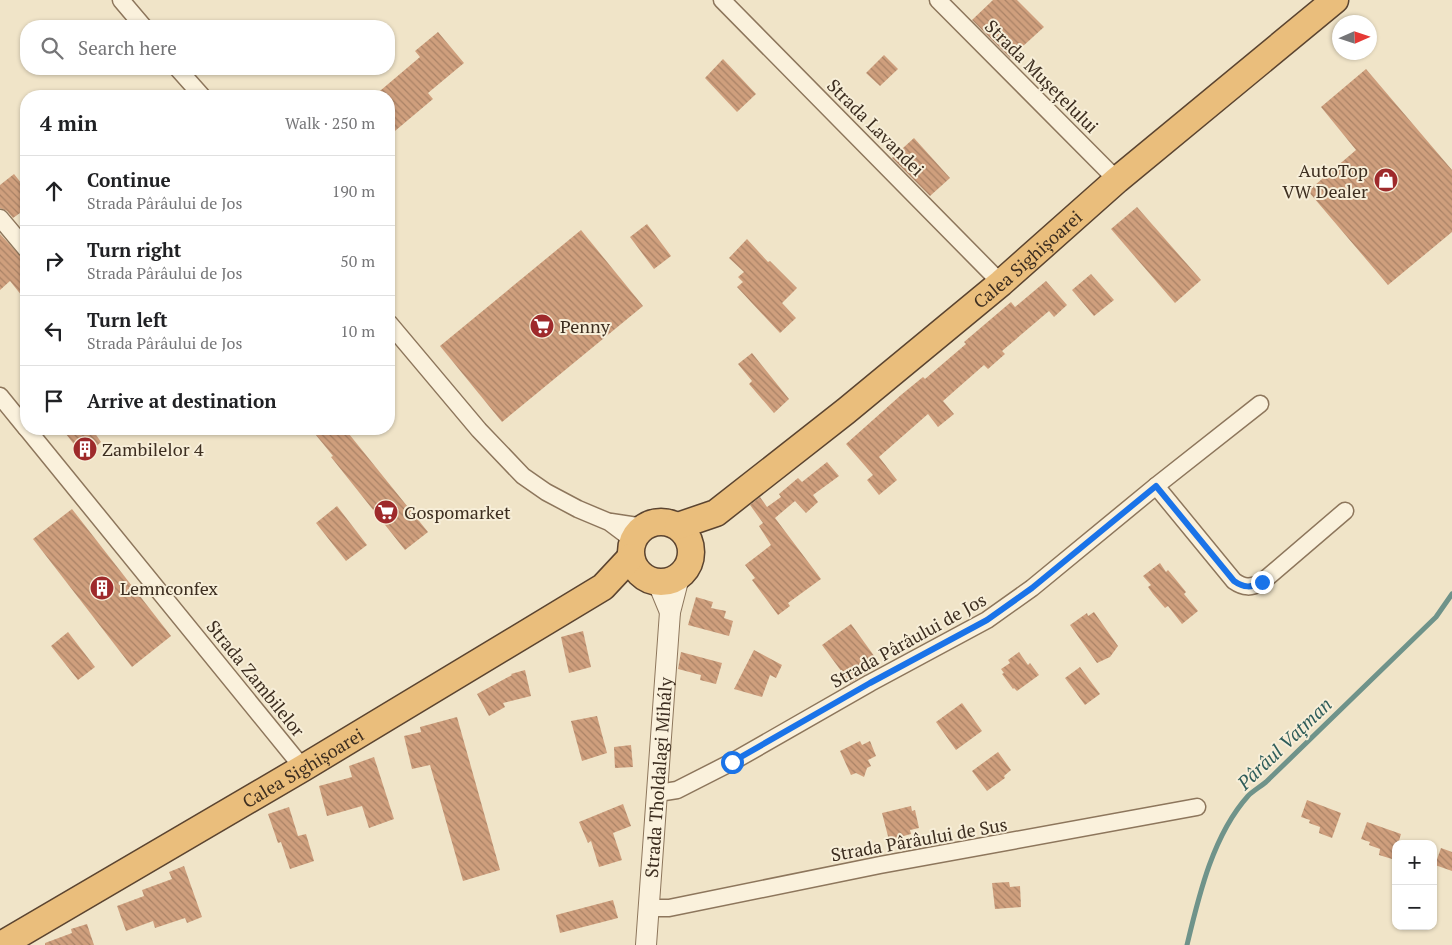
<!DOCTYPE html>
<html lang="en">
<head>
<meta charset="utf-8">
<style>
  body { margin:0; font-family:"PT Serif",serif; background:#f2f2f2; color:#202124 }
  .controls { position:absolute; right:15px; bottom:15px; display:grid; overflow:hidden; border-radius:10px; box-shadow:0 1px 4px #0004 }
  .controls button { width:45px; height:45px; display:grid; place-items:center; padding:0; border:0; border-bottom:1px solid #e0e0e0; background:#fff; color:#202124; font:25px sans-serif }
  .compass { position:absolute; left:1332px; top:15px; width:45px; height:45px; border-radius:50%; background:#fff; box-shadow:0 1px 4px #0004; rotate:87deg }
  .stop { position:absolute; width:15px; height:15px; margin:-11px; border:4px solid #1a73e8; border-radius:50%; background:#fff }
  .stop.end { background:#1a73e8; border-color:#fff; box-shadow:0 1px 5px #0008 }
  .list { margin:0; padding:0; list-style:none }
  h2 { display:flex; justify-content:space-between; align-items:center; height:65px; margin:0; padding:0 20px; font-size:21px }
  h2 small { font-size:16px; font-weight:400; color:#757577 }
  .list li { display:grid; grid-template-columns:32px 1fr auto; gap:15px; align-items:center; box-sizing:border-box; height:70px; padding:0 20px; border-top:1px solid #e0e0e0 }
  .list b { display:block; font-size:19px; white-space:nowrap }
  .list p { margin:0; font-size:16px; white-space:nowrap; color:#757577 }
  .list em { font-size:16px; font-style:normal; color:#757577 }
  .icon { flex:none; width:28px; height:28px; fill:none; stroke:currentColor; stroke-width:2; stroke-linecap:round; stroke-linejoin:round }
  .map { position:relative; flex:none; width:1452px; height:945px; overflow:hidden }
  .search { position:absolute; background:#fff; box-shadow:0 1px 4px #0004; left:20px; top:20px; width:375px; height:55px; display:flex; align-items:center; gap:12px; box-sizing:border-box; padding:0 18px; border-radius:20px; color:#757577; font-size:19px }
  .panel { position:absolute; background:#fff; box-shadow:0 1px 4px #0004; left:20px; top:90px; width:375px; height:345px; border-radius:20px }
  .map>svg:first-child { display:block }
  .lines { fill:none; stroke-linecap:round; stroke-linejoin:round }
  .stream { stroke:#6f938a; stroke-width:5 }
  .building { fill:url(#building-back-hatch) }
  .minor-casing { stroke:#8d765c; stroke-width:19 }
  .tertiary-casing { stroke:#8d765c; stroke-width:22 }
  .trunk-casing { stroke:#5b4430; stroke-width:29 }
  .minor { stroke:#faf1dc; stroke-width:16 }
  .tertiary { stroke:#faf1dc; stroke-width:20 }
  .trunk { stroke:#eabe7c; stroke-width:26 }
  .route { stroke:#1a73e8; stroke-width:6 }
  .labels { text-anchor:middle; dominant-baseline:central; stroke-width:4; stroke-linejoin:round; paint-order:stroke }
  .street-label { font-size:18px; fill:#3d2e20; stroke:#f7eed8 }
  .poi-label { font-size:18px; fill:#3d2e20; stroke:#f7eed8; text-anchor:start }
  .water-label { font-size:19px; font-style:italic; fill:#2f5d5a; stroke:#f7eed8 }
</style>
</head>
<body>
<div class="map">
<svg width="1452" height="945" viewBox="0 0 1452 945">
  <defs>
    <pattern id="building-back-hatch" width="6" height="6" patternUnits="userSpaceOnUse" patternTransform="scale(1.25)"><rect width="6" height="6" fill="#cf9f7d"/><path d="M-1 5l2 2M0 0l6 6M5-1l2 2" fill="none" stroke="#a98266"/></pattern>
  </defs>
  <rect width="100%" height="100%" fill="#f0e4c8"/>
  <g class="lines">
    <path class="stream" d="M1187 945C1199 895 1213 835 1248 796 1253 791 1260 787 1266 782L1436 617 1452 594"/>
  </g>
  <g class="building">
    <path d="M993 0H1017L1044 27 1010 58 972 20Z"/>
    <path d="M438 32 464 63 428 93 433 99 389 136V96H374L420 57 415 51Z"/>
    <path d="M884 55 898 69 880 86 866 73Z"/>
    <path d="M723 59 756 94 737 112 705 78Z"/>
    <path d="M1366 69 1452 170V232L1388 285 1308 191 1356 150 1321 107Z"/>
    <path d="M914 138 950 178 930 196 892 158Z"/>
    <path d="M14 174 26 189V213H20L13 218 7 211 0 208V185Z"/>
    <path d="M1137 207 1201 280 1175 303 1111 229Z"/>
    <path d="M647 224 671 256 654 269 630 237Z"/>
    <path d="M581 230 643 306 502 422 440 346Z"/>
    <path d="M0 234 26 262V301L10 281 0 290Z"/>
    <path d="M747 239 768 262 770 261 797 288 782 303 796 318 780 333 737 287 743 282 738 277 744 272 729 258Z"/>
    <path d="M1091 274 1114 300 1094 316 1072 290Z"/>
    <path d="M1046 281 1067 305 1054 317 1049 311 1002 351 1005 354 988 369 984 365 943 401 954 414 938 427 928 414 880 456 879 457 897 480 879 495 867 480 873 475 846 444 901 395 923 377 925 379 966 344 964 342 1011 302 1015 307Z"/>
    <path d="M752 353 789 399 774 413 749 384 752 381 738 364Z"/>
    <path d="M62 429H92L101 442 84 457Z"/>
    <path d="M311 429H345L428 532 405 550 331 457 333 456Z"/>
    <path d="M827 462 839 476 813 495 818 502 806 513 795 501 775 518 821 579 788 603 790 606 778 615 752 580 755 578 745 565 771 545 759 526 763 523 750 505 760 497 767 507 781 497 779 494 798 478 802 482Z"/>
    <path d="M337 506 367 545 346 561 316 523Z"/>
    <path d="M72 509 171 636 132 667 33 539Z"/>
    <path d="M1160 563 1166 572 1168 570 1186 592 1184 594 1198 611 1182 624 1168 606 1165 608 1153 594 1148 587 1151 585 1143 576Z"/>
    <path d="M696 597 713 602 711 608 726 611 724 618 733 621 729 636 688 625Z"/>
    <path d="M1094 612 1118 646 1110 657 1097 663 1070 625 1087 613 1088 616Z"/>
    <path d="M851 624 880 664 850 683 822 645Z"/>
    <path d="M583 631 591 667 569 673 561 637Z"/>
    <path d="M68 632 95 667 78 680 51 646Z"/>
    <path d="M754 650 782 665 776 678 770 675 762 697 734 689Z"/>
    <path d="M681 652 722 663 716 684 700 680 701 675 678 669Z"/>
    <path d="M1019 652 1028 665 1030 663 1039 675 1017 691 1014 688 1013 689 1002 674 1004 673 1001 669 1010 663 1008 660Z"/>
    <path d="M1080 667 1100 694 1085 705 1065 678Z"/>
    <path d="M525 670 531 696 503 703 505 707 489 716 477 694 512 675 511 674Z"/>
    <path d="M962 703 982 731 956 750 936 722Z"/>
    <path d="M597 716 607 753 582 761 571 721Z"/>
    <path d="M457 717 500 870 463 881 430 765 412 769 404 736 421 732 420 727Z"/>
    <path d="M860 741 862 745 870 741 876 756 868 760 871 766 867 768 864 777 856 773 851 775 840 751Z"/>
    <path d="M631 745 633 767 615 768 614 747Z"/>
    <path d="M998 752 1011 770 1004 776 1005 778 987 791 972 771Z"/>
    <path d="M374 757 394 819 369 828 362 806 327 816 319 786 352 777 349 766Z"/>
    <path d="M1307 800 1341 813 1332 838 1319 833 1320 827 1309 823 1310 820 1301 817Z"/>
    <path d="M623 804 631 826 613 833 622 860 599 867 591 841 588 843 579 822Z"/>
    <path d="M911 806 912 811 915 810 919 828 910 830 911 834 889 840 882 813Z"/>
    <path d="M289 807 298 836 306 834 314 861 290 869 281 842 278 843 268 814Z"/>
    <path d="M1367 822 1401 834 1398 844H1396V850L1392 859 1379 855 1380 849 1369 845 1370 842 1361 839Z"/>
    <path d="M1441 848 1452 852V871L1435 865Z"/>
    <path d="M184 866 202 917 187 923 185 918 155 928 153 921 126 931 117 906 144 896 142 890 172 879 169 872Z"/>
    <path d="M1009 882 1010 887 1020 886 1021 907 995 909 992 883Z"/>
    <path d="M613 900 618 918 560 933 556 915Z"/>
    <path d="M87 924 94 945H45V943L72 933 71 929Z"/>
  </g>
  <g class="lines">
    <defs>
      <g id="minor">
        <path d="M121 0 143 26"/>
        <path d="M722 0 1001 283"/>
        <path d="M938 0 1117 180"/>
        <path d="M178 69 202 96"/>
        <path d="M0 218 26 249"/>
        <path d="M389 323 479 430 523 476 546 492 578 509 609 522 633 540"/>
        <path d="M0 396 26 428"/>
        <path d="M27 429 303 768"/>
        <path d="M1156 486 1234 581C1244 588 1251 588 1262 582L1345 511"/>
        <path d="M611 522 644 527"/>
        <path d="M658 793 677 790 732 762 870 683 987 620 1032 588 1156 486 1260 404"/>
        <path d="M649 908H669L880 865 1197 807"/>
      </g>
      <g id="tertiary">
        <path d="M658 583 670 612"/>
        <path id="s1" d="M646 945 670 612 679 577"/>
      </g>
      <g id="trunk">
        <circle cx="661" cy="552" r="30"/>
        <path id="s2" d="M678 526 716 513 846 411 1001 283 1117 180 1335 0"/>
        <path id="s3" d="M1 945 303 768 603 587 631 557"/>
      </g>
    </defs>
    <use href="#minor" class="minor-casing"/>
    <use href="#tertiary" class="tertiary-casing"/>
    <use href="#trunk" class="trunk-casing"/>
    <use href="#minor" class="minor"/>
    <use href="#tertiary" class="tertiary"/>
    <use href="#trunk" class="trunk"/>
  </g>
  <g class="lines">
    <path class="route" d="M732 762 870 683 987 620 1032 588 1156 486 1234 581C1244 588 1251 588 1262 582"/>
  </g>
  <defs>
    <symbol id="shop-disc" viewBox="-11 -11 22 22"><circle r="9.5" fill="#9e2a2b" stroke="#f7eed8"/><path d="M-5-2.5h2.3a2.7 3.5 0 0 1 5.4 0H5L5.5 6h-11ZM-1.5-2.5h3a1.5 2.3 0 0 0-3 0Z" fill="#fff"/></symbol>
    <symbol id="supermarket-disc" viewBox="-11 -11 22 22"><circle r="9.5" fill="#9e2a2b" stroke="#f7eed8"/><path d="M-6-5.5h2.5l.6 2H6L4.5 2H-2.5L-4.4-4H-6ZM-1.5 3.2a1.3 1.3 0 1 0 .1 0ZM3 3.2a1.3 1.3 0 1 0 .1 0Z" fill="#fff"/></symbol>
    <symbol id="building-disc" viewBox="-11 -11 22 22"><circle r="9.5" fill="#9e2a2b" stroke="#f7eed8"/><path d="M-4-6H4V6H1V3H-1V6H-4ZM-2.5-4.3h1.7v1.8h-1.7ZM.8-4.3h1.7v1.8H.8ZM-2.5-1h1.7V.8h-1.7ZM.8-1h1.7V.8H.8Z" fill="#fff"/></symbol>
  </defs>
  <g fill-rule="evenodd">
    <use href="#shop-disc" x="1372" y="166" width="28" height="28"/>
    <use href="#supermarket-disc" x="528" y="312" width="28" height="28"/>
    <use href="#building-disc" x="71" y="435" width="28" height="28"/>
    <use href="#supermarket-disc" x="372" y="498" width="28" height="28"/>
    <use href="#building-disc" x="88" y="574" width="28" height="28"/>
  </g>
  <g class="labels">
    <g class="street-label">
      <text transform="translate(1042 76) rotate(45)">Strada Mușețelului</text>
      <text transform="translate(876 127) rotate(45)">Strada Lavandei</text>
      <text stroke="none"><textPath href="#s2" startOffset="442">Calea Sighișoarei</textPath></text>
      <text transform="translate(908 640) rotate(-29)">Strada Pârâului de Jos</text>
      <text transform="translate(256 678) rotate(51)">Strada Zambilelor</text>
      <text stroke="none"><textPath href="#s3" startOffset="350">Calea Sighișoarei</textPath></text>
      <text stroke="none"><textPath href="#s1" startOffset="168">Strada Tholdalagi Mihály</textPath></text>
      <text transform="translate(919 839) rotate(-10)">Strada Pârâului de Sus</text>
    </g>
    <g class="poi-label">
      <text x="1368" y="170" text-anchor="end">AutoTop<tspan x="1368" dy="21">VW Dealer</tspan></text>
      <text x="560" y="326">Penny</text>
      <text x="102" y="449">Zambilelor 4</text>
      <text x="404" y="512">Gospomarket</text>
      <text x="120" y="588">Lemnconfex</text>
    </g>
    <g class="water-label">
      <text transform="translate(1284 743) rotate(-44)">Pârâul Vațman</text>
    </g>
  </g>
</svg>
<div class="controls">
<button>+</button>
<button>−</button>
</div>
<svg class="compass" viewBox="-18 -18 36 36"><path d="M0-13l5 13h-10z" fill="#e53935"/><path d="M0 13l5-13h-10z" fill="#757577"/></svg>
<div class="stop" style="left:732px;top:762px"></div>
<div class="stop end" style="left:1262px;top:582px"></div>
<div class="search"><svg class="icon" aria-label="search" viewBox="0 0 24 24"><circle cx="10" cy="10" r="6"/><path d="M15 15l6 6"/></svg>Search here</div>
<section class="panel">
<h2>4 min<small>Walk · 250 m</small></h2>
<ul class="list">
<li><svg class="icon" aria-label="ahead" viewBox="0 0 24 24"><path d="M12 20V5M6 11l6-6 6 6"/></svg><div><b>Continue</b><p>Strada Pârâului de Jos</p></div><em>190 m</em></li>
<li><svg class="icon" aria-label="right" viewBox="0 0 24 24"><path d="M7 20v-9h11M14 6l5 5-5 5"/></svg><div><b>Turn right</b><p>Strada Pârâului de Jos</p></div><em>50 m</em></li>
<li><svg class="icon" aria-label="left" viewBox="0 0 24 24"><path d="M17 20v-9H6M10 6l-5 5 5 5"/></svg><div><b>Turn left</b><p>Strada Pârâului de Jos</p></div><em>10 m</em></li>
<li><svg class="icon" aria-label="arrive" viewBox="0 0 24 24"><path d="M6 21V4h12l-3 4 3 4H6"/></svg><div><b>Arrive at destination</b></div></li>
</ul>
</section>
</div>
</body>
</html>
